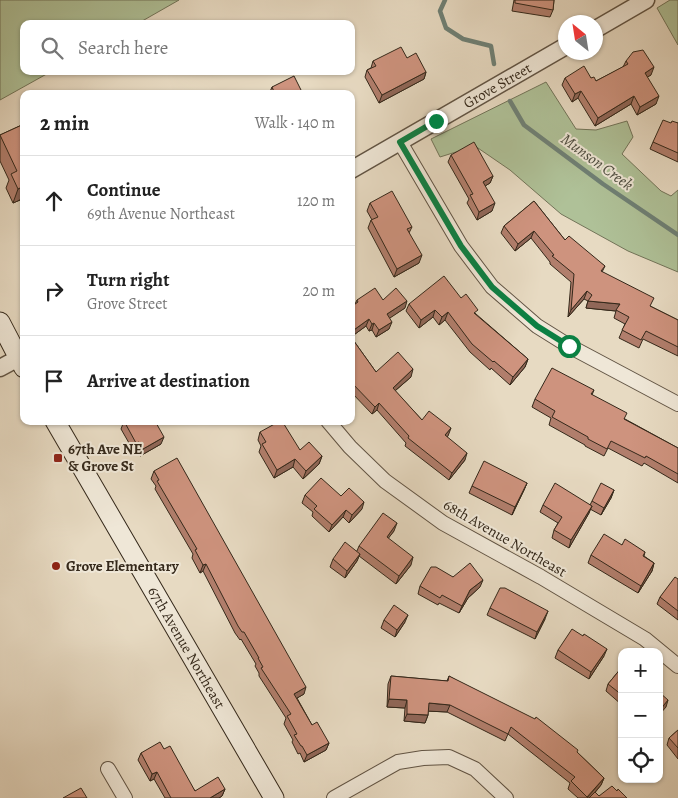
<!DOCTYPE html>
<html lang="en">
<head>
<meta charset="utf-8">
<style>
  body { margin:0; font-family:Alegreya,serif; background:#f6f6f6; color:#222 }
  .controls { position:absolute; right:15px; bottom:15px; display:grid; overflow:hidden; border-radius:10px; box-shadow:0 1px 4px #0004 }
  .controls button { width:45px; height:45px; display:grid; place-items:center; padding:0; border:0; border-bottom:1px solid #e0e0e0; background:#fff; color:#222; font:25px sans-serif }
  .compass { position:absolute; left:558px; top:15px; width:45px; height:45px; border-radius:50%; background:#fff; box-shadow:0 1px 4px #0004; rotate:330deg }
  .stop { position:absolute; width:15px; height:15px; margin:-11px; border:4px solid #0b8043; border-radius:50%; background:#fff }
  .stop.end { background:#0b8043; border-color:#fff; box-shadow:0 1px 5px #0008 }
  .list { margin:0; padding:0; list-style:none }
  h2 { display:flex; justify-content:space-between; align-items:center; height:65px; margin:0; padding:0 20px; font-size:21px }
  h2 small { font-size:16px; font-weight:400; color:#767676 }
  .list li { display:grid; grid-template-columns:32px 1fr auto; gap:15px; align-items:center; box-sizing:border-box; height:90px; padding:0 20px; border-top:1px solid #e0e0e0 }
  .list b { display:block; font-size:19px; white-space:nowrap }
  .list p { margin:0; font-size:16px; white-space:nowrap; color:#767676 }
  .list em { font-size:16px; font-style:normal; color:#767676 }
  .icon { flex:none; width:28px; height:28px; fill:none; stroke:currentColor; stroke-width:2; stroke-linecap:round; stroke-linejoin:round }
  .map { position:relative; flex:none; width:678px; height:798px; overflow:hidden }
  .search { position:absolute; background:#fff; box-shadow:0 1px 4px #0004; left:20px; top:20px; width:335px; height:55px; display:flex; align-items:center; gap:12px; box-sizing:border-box; padding:0 18px; border-radius:10px; color:#767676; font-size:19px }
  .panel { position:absolute; background:#fff; box-shadow:0 1px 4px #0004; left:20px; top:90px; width:335px; height:335px; border-radius:10px }
  .map>svg:first-child { display:block }
  .green { fill:#afc198; stroke:#727459 }
  .lines { fill:none; stroke-linecap:round; stroke-linejoin:round }
  .stream { stroke:#6f8075; stroke-width:4.5 }
  .minor-casing { stroke:#615444; stroke-width:16 }
  .tertiary-casing { stroke:#615444; stroke-width:19 }
  .secondary-casing { stroke:#34281a; stroke-width:21 }
  .minor { stroke:#efe7d7; stroke-width:14 }
  .tertiary { stroke:#efe7d7; stroke-width:16 }
  .secondary { stroke:#efe7d7; stroke-width:19 }
  .wall { fill:#b17e6c; stroke:#34281a }
  .shaded-wall { fill:#906758; stroke:#34281a }
  .building { fill:#ce937e; stroke:#34281a }
  .route { stroke:#0b8043; stroke-width:6 }
  .poi-dot { fill:#8f2418; stroke:#efe7d7; stroke-width:2 }
  .labels { text-anchor:middle; dominant-baseline:central; stroke-width:4; stroke-linejoin:round; paint-order:stroke }
  .street-label { font-size:15px; fill:#34281a; stroke:#efe7d7 }
  .poi-label { font-size:15px; font-weight:bold; fill:#34281a; stroke:#efe7d7; text-anchor:start }
  .water-label { font-size:16px; font-style:italic; fill:#4d4d40; stroke:#efe7d7 }
</style>
</head>
<body>
<div class="map">
<svg width="678" height="798" viewBox="0 0 678 798">
  <rect width="100%" height="100%" fill="#e7dac2"/>
  <filter id="stains"><feTurbulence type="fractalNoise" baseFrequency=".004" numOctaves="4"/><feColorMatrix values="0 0 0 0 .2 0 0 0 0 .09 0 0 0 0 .02 0 0 0 .5 -.17"/></filter>
  <radialGradient id="worn" r=".72"><stop offset=".6" stop-color="#630" stop-opacity="0"/><stop offset="1" stop-color="#630" stop-opacity=".3"/></radialGradient>
  <g class="green">
    <path d="M0 0H179L137 24H24V71H52L0 100Z"/>
    <path d="M670 0H678V45L657 8Z"/>
    <path d="M546 82 576 129 596 130 627 121 633 137 622 154 661 191 671 196 678 190V272L628 251 561 214 510 170 475 146 440 157 431 139Z"/>
  </g>
  <g class="lines">
    <g class="stream">
      <path d="M445 0 440 11 446 28 463 39 491 46 494 64"/>
      <path d="M510 101 524 125 603 184 678 235"/>
    </g>
    <defs>
      <g id="minor">
        <path d="M400 142 461 246 492 287 537 326 569 346 678 404"/>
        <path d="M328 421 350 447 385 481 443 523 541 577 645 639 678 666"/>
        <path d="M108 769 125 798"/>
        <path d="M334 798 398 762 423 758 449 757 475 769 506 798"/>
      </g>
      <g id="tertiary">
        <path d="M596 29 646 0"/>
        <path id="s1" d="M351 170 566 46"/>
        <path d="M0 368 24 355"/>
      </g>
      <g id="secondary">
        <path d="M0 322 24 368"/>
        <path id="s2" d="M55 421 274 798"/>
      </g>
    </defs>
    <use href="#minor" class="minor-casing"/>
    <use href="#tertiary" class="tertiary-casing"/>
    <use href="#secondary" class="secondary-casing"/>
    <use href="#minor" class="minor"/>
    <use href="#tertiary" class="tertiary"/>
    <use href="#secondary" class="secondary"/>
  </g>
  <g class="wall">
    <path d="M514 0H554L553 10 550 17 512 11Z"/>
    <path d="M407 58 426 72 424 79 379 103 365 77 367 70 371 68 373 61Z"/>
    <path d="M626 61 651 75 647 77 656 104 637 115 631 104 595 126 578 98 572 102 562 85 565 78H591L596 81 623 67Z"/>
    <path d="M272 87 303 94H269Z"/>
    <path d="M671 123H678V162L650 149 653 142Z"/>
    <path d="M24 124V209L20 200 13 203 6 188 9 180 0 161V135Z"/>
    <path d="M451 155 493 176 490 183 485 186 492 211 477 220 467 203 469 199 448 162Z"/>
    <path d="M534 201 565 240 605 266 602 272 650 306 678 320V356L643 339 639 348 619 338 625 324 614 318 616 311 586 308 588 301 584 299 568 317 571 282 550 264V262L531 238 515 251 501 233 504 226Z"/>
    <path d="M370 203 412 227 409 233 419 263 394 277 368 228 371 220H372L367 211Z"/>
    <path d="M461 298 476 314 528 359 525 367 510 385 491 368 490 370 470 352 445 320 439 325 433 317 419 328 406 311 409 304Z"/>
    <path d="M357 300H383L405 308 389 318V329L376 337 372 330 369 331 366 326 351 337 376 372 411 377 395 391 422 420 448 436 447 437 465 460 449 480 405 446 406 443 377 410 372 414 351 392V307L355 304Z"/>
    <path d="M594 390 592 395 625 419 678 448V483L644 463 642 466 608 448 604 456 585 446V445L549 425 551 418 532 407 535 399Z"/>
    <path d="M124 421 161 444 140 456 136 449 133 450 121 429Z"/>
    <path d="M260 432 300 450 322 456 319 464 303 479 293 467 274 478 259 452 261 446 258 440Z"/>
    <path d="M154 471 304 694 297 698 312 725 329 743 326 750 304 762 300 753 298 754 292 742 293 740 284 724 286 718 259 676V673L255 666 256 664 241 639 240 640 235 633 203 571 200 573 192 558 193 554 155 489 156 486 151 479Z"/>
    <path d="M527 483 524 490 512 515 469 493 472 486Z"/>
    <path d="M614 490 611 498 601 515 590 509 589 513 569 548 552 538 554 530 558 523 540 512 543 505H590L592 501Z"/>
    <path d="M305 495 341 496 362 509 349 523 343 517 329 532 312 516 313 512 302 503Z"/>
    <path d="M394 531 388 538 411 565 396 584 359 556 357 561 345 578 330 567 333 559 357 551 359 546Z"/>
    <path d="M622 545 645 552 644 556 654 563 652 571 638 593 588 563 591 555Z"/>
    <path d="M453 577 480 587 468 598 459 613 439 603 438 605 418 594 420 586Z"/>
    <path d="M678 579V620L657 604 660 597Z"/>
    <path d="M490 608 545 619 535 639 487 615Z"/>
    <path d="M384 620 405 622 395 637 381 628Z"/>
    <path d="M583 636 604 656 589 679 555 658 558 650Z"/>
    <path d="M622 667V705L606 691 608 684Z"/>
    <path d="M391 676 447 681 449 676 578 753 604 778 601 785 594 794 599 796 617 791 627 798H578L568 789 570 783 508 734 505 741 447 712 428 711V715L425 723 404 721 405 708 387 707 388 684Z"/>
    <path d="M678 730V759L667 745 669 738Z"/>
    <path d="M164 749 195 791 225 789 222 796 219 798H165L154 779 150 781 138 760 141 753Z"/>
  </g>
  <g class="shaded-wall">
    <path d="M654 67 651 75 642 80 645 73Z"/>
    <path d="M426 72 424 79 379 103 382 95Z"/>
    <path d="M581 91 578 98 572 102 575 94Z"/>
    <path d="M634 96 631 104 595 126 598 118Z"/>
    <path d="M659 96 656 104 637 115 640 107Z"/>
    <path d="M493 176 490 183 480 189 483 182Z"/>
    <path d="M24 186V188L20 200 13 203 18 189Z"/>
    <path d="M495 203 492 211 477 220 479 212Z"/>
    <path d="M534 231 531 238 515 251 518 244Z"/>
    <path d="M422 255 419 263 394 277 397 269Z"/>
    <path d="M587 291 584 299 568 317 571 310Z"/>
    <path d="M407 301 405 308 384 322 387 314Z"/>
    <path d="M588 301 620 304 616 311 586 308Z"/>
    <path d="M435 310 433 317 419 328 421 320Z"/>
    <path d="M448 312 445 320 439 325 442 317Z"/>
    <path d="M369 319 366 326 351 337V332Z"/>
    <path d="M392 322 389 329 376 337 379 330Z"/>
    <path d="M374 323 372 330 369 331 372 324Z"/>
    <path d="M528 359 525 367 510 385 513 377Z"/>
    <path d="M413 369 411 377 390 395 393 388Z"/>
    <path d="M379 403 377 410 372 414 375 407Z"/>
    <path d="M451 428 448 436 442 443 445 435Z"/>
    <path d="M164 437 161 444 140 456 143 449Z"/>
    <path d="M139 442 136 449 133 450 136 443Z"/>
    <path d="M467 453 465 460 449 480 452 473Z"/>
    <path d="M322 456 319 464 303 479 306 471Z"/>
    <path d="M295 459 293 467 274 478 277 470Z"/>
    <path d="M527 483 524 490 512 515 515 507Z"/>
    <path d="M614 490 611 498 601 515 604 508Z"/>
    <path d="M364 502 362 509 349 523 352 515Z"/>
    <path d="M592 506 589 513 569 548 571 540Z"/>
    <path d="M346 510 343 517 329 532 332 525Z"/>
    <path d="M397 523 394 531 384 544 387 537Z"/>
    <path d="M360 554 357 561 345 578 347 571Z"/>
    <path d="M413 557 411 565 396 584 399 576Z"/>
    <path d="M654 563 652 571 638 593 641 586Z"/>
    <path d="M206 564 203 571 200 573 203 565Z"/>
    <path d="M483 580 480 587 468 598 459 613 462 606 470 590Z"/>
    <path d="M548 611 545 619 535 639 537 632Z"/>
    <path d="M408 615 405 622 395 637 397 630Z"/>
    <path d="M607 649 604 656 589 679 591 672Z"/>
    <path d="M306 687 304 694 292 701 294 694Z"/>
    <path d="M389 699 407 700 405 708 387 707Z"/>
    <path d="M668 700 666 707 659 715V711Z"/>
    <path d="M429 703 450 705 447 712 426 711Z"/>
    <path d="M407 714 428 715 425 723 404 721Z"/>
    <path d="M329 743 326 750 304 762 307 755Z"/>
    <path d="M157 772 154 779 150 781 152 774Z"/>
    <path d="M604 778 601 785 590 798H587Z"/>
    <path d="M225 789 222 796 219 798H210Z"/>
  </g>
  <g class="building">
    <path d="M515 0H554L553 10 515 3Z"/>
    <path d="M401 47 407 58 416 53 426 72 382 95 367 70 376 66 373 61Z"/>
    <path d="M643 50 654 67 645 73 659 96 640 107 634 96 598 118 581 91 575 94 565 78 584 66 591 78 594 77 596 81 628 64 626 61 633 52Z"/>
    <path d="M294 76 303 94H275L272 87Z"/>
    <path d="M663 120 671 123 672 121 678 123V153L653 142Z"/>
    <path d="M24 124V186L18 189 11 174 17 171 0 135Z"/>
    <path d="M474 142 493 176 483 182 495 203 479 212 470 195 473 194 451 155Z"/>
    <path d="M392 191 412 227 407 229 422 255 397 269 371 220 378 217 370 203Z"/>
    <path d="M534 201 565 240 569 236 605 266 601 271 654 298 650 306 678 320V347L646 331 641 340 622 330 629 317 616 310 620 304 588 301 592 295 587 291 571 310 574 274 552 256 554 255 534 231 518 244 504 226Z"/>
    <path d="M444 276 461 298 466 294 478 310 474 313 528 359 513 377 494 361 493 362 472 344 448 312 442 317 435 310 421 320 409 304Z"/>
    <path d="M375 288 383 300 396 288 407 301 387 314 392 322 379 330 374 323 372 324 369 319 351 332V307L358 302 357 300Z"/>
    <path d="M351 337 376 372 398 352 413 369 393 388 422 420 429 411 451 428 445 435 467 453 452 473 408 438 409 436 379 403 375 407 351 382Z"/>
    <path d="M552 368 594 390 591 394 627 413 624 419 678 448V474L646 456 645 458 611 441 607 449 588 439V437L552 417 555 411 535 399Z"/>
    <path d="M124 421H155L164 437 143 449 139 442 136 443Z"/>
    <path d="M280 421H282L300 450 309 442 322 456 306 471 295 459 277 470 262 444 266 442 260 432Z"/>
    <path d="M177 458 306 687 294 694 312 725 317 722 329 743 307 755 302 746H301L294 735 297 734 287 716 291 714 261 668 263 667 258 658H259L244 632H242L238 626 206 564 203 565 195 550 197 549 157 481 159 480 154 471Z"/>
    <path d="M484 461 527 483 515 507 472 486Z"/>
    <path d="M321 478 341 496 349 488 364 502 352 515 346 510 332 525 314 509 317 506 305 495Z"/>
    <path d="M555 483 592 506 571 540 554 530 562 517 543 505Z"/>
    <path d="M601 483 614 490 604 508 592 501Z"/>
    <path d="M383 513 397 523 387 537 413 557 399 576 359 546Z"/>
    <path d="M604 534 622 545 625 539 645 552 643 556 654 563 641 586 591 555Z"/>
    <path d="M345 542 360 554 347 571 333 559Z"/>
    <path d="M470 563 483 580 470 590 462 606 442 595 440 598 420 586 431 567H436L453 577Z"/>
    <path d="M675 577 678 579V611L660 597Z"/>
    <path d="M500 588H505L548 611 537 632 490 608Z"/>
    <path d="M394 605 408 615 397 630 384 620Z"/>
    <path d="M572 629 583 636 584 634 607 649 591 672 558 650Z"/>
    <path d="M622 667V695L608 684Z"/>
    <path d="M391 676 448 681 449 676 535 719 536 717 578 750 577 752 604 778 587 797 571 781 575 777 511 727 508 734 450 705 429 703 428 715 407 714V700L389 699Z"/>
    <path d="M659 692 668 700 659 711Z"/>
    <path d="M678 730V748L669 738Z"/>
    <path d="M160 742 164 749 170 746 195 791 218 777 225 789 210 798H171L157 772 152 774 141 753Z"/>
    <path d="M612 786 617 791 618 789 627 798H589L595 792 599 796Z"/>
    <path d="M81 788 87 798H63Z"/>
  </g>
  <g class="lines">
    <path class="route" d="M436 121 400 142 461 246 492 287 537 326 569 346"/>
  </g>
  <g class="poi-dot">
    <rect x="53" y="453" width="10" height="10" rx="2.5"/>
    <circle cx="56" cy="566" r="5"/>
  </g>
  <g class="labels">
    <g class="street-label">
      <text stroke="none"><textPath href="#s1" startOffset="169">Grove Street</textPath></text>
      <text transform="translate(505 538) rotate(30)">68th Avenue Northeast</text>
      <text stroke="none"><textPath href="#s2" startOffset="262">67th Avenue Northeast</textPath></text>
    </g>
    <g class="poi-label">
      <text x="68" y="449">67th Ave NE<tspan x="68" dy="17">&amp; Grove St</tspan></text>
      <text x="66" y="566">Grove Elementary</text>
    </g>
    <g class="water-label">
      <text transform="translate(597 162) rotate(36)">Munson Creek</text>
    </g>
  </g>
  <rect width="100%" height="100%" filter="url(#stains)"/>
  <rect width="100%" height="100%" fill="url(#worn)"/>
</svg>
<div class="controls">
<button>+</button>
<button>−</button>
<button><svg class="icon" aria-label="locate" viewBox="0 0 24 24"><circle cx="12" cy="12" r="6"/><path d="M12 2v4M12 18v4M2 12h4M18 12h4"/></svg></button>
</div>
<svg class="compass" viewBox="-18 -18 36 36"><path d="M0-13l5 13h-10z" fill="#e53935"/><path d="M0 13l5-13h-10z" fill="#767676"/></svg>
<div class="stop" style="left:569px;top:346px"></div>
<div class="stop end" style="left:436px;top:121px"></div>
<div class="search"><svg class="icon" aria-label="search" viewBox="0 0 24 24"><circle cx="10" cy="10" r="6"/><path d="M15 15l6 6"/></svg>Search here</div>
<section class="panel">
<h2>2 min<small>Walk · 140 m</small></h2>
<ul class="list">
<li><svg class="icon" aria-label="ahead" viewBox="0 0 24 24"><path d="M12 20V5M6 11l6-6 6 6"/></svg><div><b>Continue</b><p>69th Avenue Northeast</p></div><em>120 m</em></li>
<li><svg class="icon" aria-label="right" viewBox="0 0 24 24"><path d="M7 20v-9h11M14 6l5 5-5 5"/></svg><div><b>Turn right</b><p>Grove Street</p></div><em>20 m</em></li>
<li><svg class="icon" aria-label="arrive" viewBox="0 0 24 24"><path d="M6 21V4h12l-3 4 3 4H6"/></svg><div><b>Arrive at destination</b></div></li>
</ul>
</section>
</div>
</body>
</html>
